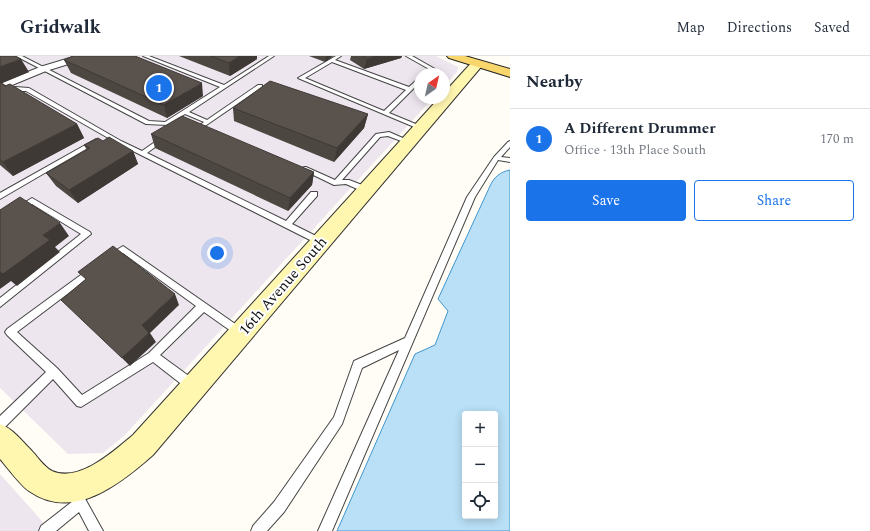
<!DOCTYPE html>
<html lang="en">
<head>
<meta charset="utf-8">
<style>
  body { margin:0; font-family:Spectral,serif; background:#f2f2f3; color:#1f2937 }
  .controls { position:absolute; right:12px; bottom:12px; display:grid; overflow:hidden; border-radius:4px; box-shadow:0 2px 10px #0003 }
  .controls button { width:36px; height:36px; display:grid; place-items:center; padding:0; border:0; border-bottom:1px solid #e0e1e3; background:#fff; color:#1f2937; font:20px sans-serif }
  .compass { position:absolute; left:414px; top:12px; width:36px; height:36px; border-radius:50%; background:#fff; box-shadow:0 2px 10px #0003; rotate:34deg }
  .you { position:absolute; left:217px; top:197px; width:14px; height:14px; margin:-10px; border:3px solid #fff; border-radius:50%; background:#1a73e8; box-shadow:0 0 0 6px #1a73e833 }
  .badge { display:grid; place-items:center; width:26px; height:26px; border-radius:50%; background:#1a73e8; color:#fff; font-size:13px; font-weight:700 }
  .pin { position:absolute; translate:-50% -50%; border:2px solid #fff; box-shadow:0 1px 4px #0006 }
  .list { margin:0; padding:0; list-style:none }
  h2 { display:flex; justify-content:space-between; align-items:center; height:52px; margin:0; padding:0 16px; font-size:17px }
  h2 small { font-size:13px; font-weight:400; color:#747a83 }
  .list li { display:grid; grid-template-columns:26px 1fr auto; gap:12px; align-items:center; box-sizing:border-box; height:60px; padding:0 16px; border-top:1px solid #e0e1e3 }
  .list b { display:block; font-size:15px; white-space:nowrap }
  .list p { margin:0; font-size:13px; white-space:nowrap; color:#747a83 }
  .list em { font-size:13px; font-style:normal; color:#747a83 }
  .actions { display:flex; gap:8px; padding:12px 16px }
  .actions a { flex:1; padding:9px 0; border:1px solid #1a73e8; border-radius:4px; text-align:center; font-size:14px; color:#1a73e8 }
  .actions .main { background:#1a73e8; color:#fff }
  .icon { flex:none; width:22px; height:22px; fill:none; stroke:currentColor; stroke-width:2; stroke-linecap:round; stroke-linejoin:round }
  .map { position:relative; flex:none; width:510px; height:475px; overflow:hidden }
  header { display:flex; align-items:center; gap:24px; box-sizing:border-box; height:56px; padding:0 20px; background:#fff; border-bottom:1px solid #e0e1e3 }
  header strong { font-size:19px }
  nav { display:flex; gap:22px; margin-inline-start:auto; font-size:14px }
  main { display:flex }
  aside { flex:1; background:#fff }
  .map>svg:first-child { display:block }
  .industrial { fill:#eee6ef }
  .water { fill:#b9e0f7; stroke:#3f96cf; fill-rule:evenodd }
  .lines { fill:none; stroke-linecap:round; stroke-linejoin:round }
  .lane-casing { stroke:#444; stroke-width:2 }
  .street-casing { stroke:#444; stroke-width:2 }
  .secondary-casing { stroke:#333; stroke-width:2 }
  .primary-casing { stroke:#222; stroke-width:2 }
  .lane { fill:#fff; fill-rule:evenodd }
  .street { fill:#fff; fill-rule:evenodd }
  .secondary { fill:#fff6b0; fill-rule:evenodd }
  .primary { fill:#f9d66b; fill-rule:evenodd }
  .wall { fill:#4d4742 }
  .shaded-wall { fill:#3f3936 }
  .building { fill:#5a524d; stroke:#3f3936 }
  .labels { text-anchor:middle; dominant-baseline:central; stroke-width:4; stroke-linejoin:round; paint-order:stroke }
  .street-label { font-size:15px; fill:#111; stroke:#fff }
</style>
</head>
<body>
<header>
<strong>Gridwalk</strong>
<nav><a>Map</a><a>Directions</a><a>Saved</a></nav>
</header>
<main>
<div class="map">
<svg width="510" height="475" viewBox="0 0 510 475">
  <rect width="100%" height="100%" fill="#fffdf5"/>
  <g class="industrial">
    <path d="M0 0H436L458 11 457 16 444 30V18H420V42H433L125 379 103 397 68 398 0 332Z"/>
    <path d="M0 418 51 475H0Z"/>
  </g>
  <path class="water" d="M510 114V475H337L415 298 435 289 448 255 438 243 490 130C494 121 500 116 510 114ZM465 358H495V460H465Z"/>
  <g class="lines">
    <defs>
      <g id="lane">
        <path d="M16 0H22L149 65 165 66 220 31 143 0H149L224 29 269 0H274L189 56 207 64 258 29H262V31L202 72 199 70 204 66 185 58 168 69 146 68Z"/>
        <path d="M336 0H341L335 4 409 31 420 21V26L389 57 423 71V73H419L298 22ZM332 6 406 34 384 55 305 22Z"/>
        <path d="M406 0H412L435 13 429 18H423L429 13Z"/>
        <path d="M15 31 29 32 121 85 142 95 162 81H166V83L147 97 286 165 311 136H317V140L292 168 324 184 325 186 324 188H318L117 87 26 35H15L0 40V36Z"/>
        <path d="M389 76 412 86 409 88 388 80 380 81 342 124H349L370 132V136H364L346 128 334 129 301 113 304 111H306L335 124 376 78Z"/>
        <path d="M96 83 99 85 98 86 0 143V137Z"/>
        <path d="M510 85V91L501 101 510 102V106L498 104 475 141 332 475H318L399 294 362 312 342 368 284 456 267 475H251L253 470 274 446 334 361 354 305 405 282 467 141 494 101 508 86Z"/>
        <path d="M32 142 90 176 91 178 0 251V242L81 178 32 148 0 169V162Z"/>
        <path d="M123 190 244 274 246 277 244 280 241 281 238 280 204 256 160 299 197 326 198 330 197 334 193 335 189 334 153 306 81 351 77 350 53 323 4 372 0 374V360L46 316 7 279 5 276 7 273 89 213H95L96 215 95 217 17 276 57 312 82 339 149 297 196 250 123 197 113 204H107L106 202 107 200Z"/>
        <path d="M74 428 78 430 103 475H89L79 456 56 475H39L41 470 73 445 68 434 70 430Z"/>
      </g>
      <path id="street" d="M76 0H90L88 2 46 15 0 34V27L40 11Z"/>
      <path id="secondary" d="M477 4 481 5 483 8 481 11 153 399C120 428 73 466 29 435 21 430 7 411 0 403V368C13 373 20 383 30 393 37 400 44 411 52 415 79 427 114 395 133 379L439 42H444V37L473 5Z"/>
      <path id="primary" d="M447 0H465L510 13V21L449 2Z"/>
    </defs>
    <use href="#lane" class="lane-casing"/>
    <use href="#street" class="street-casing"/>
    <use href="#secondary" class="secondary-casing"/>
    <use href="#primary" class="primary-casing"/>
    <use href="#lane" class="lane"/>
    <use href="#street" class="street"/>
    <use href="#secondary" class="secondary"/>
    <use href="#primary" class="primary"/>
  </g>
  <g class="wall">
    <path d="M0 0 29 16 2 27 77 68 84 82 13 120 0 109Z"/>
    <path d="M179 0H257V3L230 20Z"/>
    <path d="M309 0H333L325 6Z"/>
    <path d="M351 0H402L401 2 364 13 350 4Z"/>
    <path d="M64 4 203 40 167 62 71 17Z"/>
    <path d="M233 52 368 58 364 72 334 106 234 65Z"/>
    <path d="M151 78 314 116 312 129 288 155 155 92Z"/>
    <path d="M103 85 133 95 138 108 78 147 56 130 46 117 87 94 84 89Z"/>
  </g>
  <g class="shaded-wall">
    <path d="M240 0H257V3L230 20 229 7Z"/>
    <path d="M326 0H333L325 6Z"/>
    <path d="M377 0H402L401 2 364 13 367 3Z"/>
    <path d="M21 3 29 16 0 28V11Z"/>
    <path d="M202 27 203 40 167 62 164 49Z"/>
    <path d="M368 58 364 72 334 106 337 92Z"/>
    <path d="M77 68 84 82 13 120 3 106Z"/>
    <path d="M133 95 138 108 78 147 69 134Z"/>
    <path d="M314 116 312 129 288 155 290 142Z"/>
    <path d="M60 167 69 180 55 191 60 196 17 230 11 225 0 233V215L43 179Z"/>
    <path d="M175 238 179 249 150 277 156 286 130 310 122 302 142 269Z"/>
  </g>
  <g class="building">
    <path d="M0 0H15L21 3 0 11Z"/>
    <path d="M73 0H135L202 27 164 49 64 4Z"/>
    <path d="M211 0H240L229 7Z"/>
    <path d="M363 0H377L367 3Z"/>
    <path d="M270 25 368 58 337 92 233 52Z"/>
    <path d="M0 26 5 30 10 28 77 68 3 106 0 104Z"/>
    <path d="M182 60 314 116 290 142 151 78Z"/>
    <path d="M109 81 133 95 69 134 46 117 90 92 84 89 98 82 103 85Z"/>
    <path d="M20 141 60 167 43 179 50 184 3 218 0 216V154Z"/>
    <path d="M113 190 175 238 142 269 149 277 122 302 61 244 86 223 78 216Z"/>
  </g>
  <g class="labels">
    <g class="street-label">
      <text transform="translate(283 230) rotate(-49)">16th Avenue South</text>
    </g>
  </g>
</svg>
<div class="controls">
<button>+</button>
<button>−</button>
<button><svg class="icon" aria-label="locate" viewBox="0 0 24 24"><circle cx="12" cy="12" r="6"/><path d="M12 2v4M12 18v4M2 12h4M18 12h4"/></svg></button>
</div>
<svg class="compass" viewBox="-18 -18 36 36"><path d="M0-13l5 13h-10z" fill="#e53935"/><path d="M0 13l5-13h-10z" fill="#747a83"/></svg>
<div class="you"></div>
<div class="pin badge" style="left:159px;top:32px">1</div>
</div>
<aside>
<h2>Nearby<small></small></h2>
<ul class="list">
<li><span class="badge">1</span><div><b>A Different Drummer</b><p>Office · 13th Place South</p></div><em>170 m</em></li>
</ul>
<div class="actions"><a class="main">Save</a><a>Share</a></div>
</aside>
</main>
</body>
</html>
